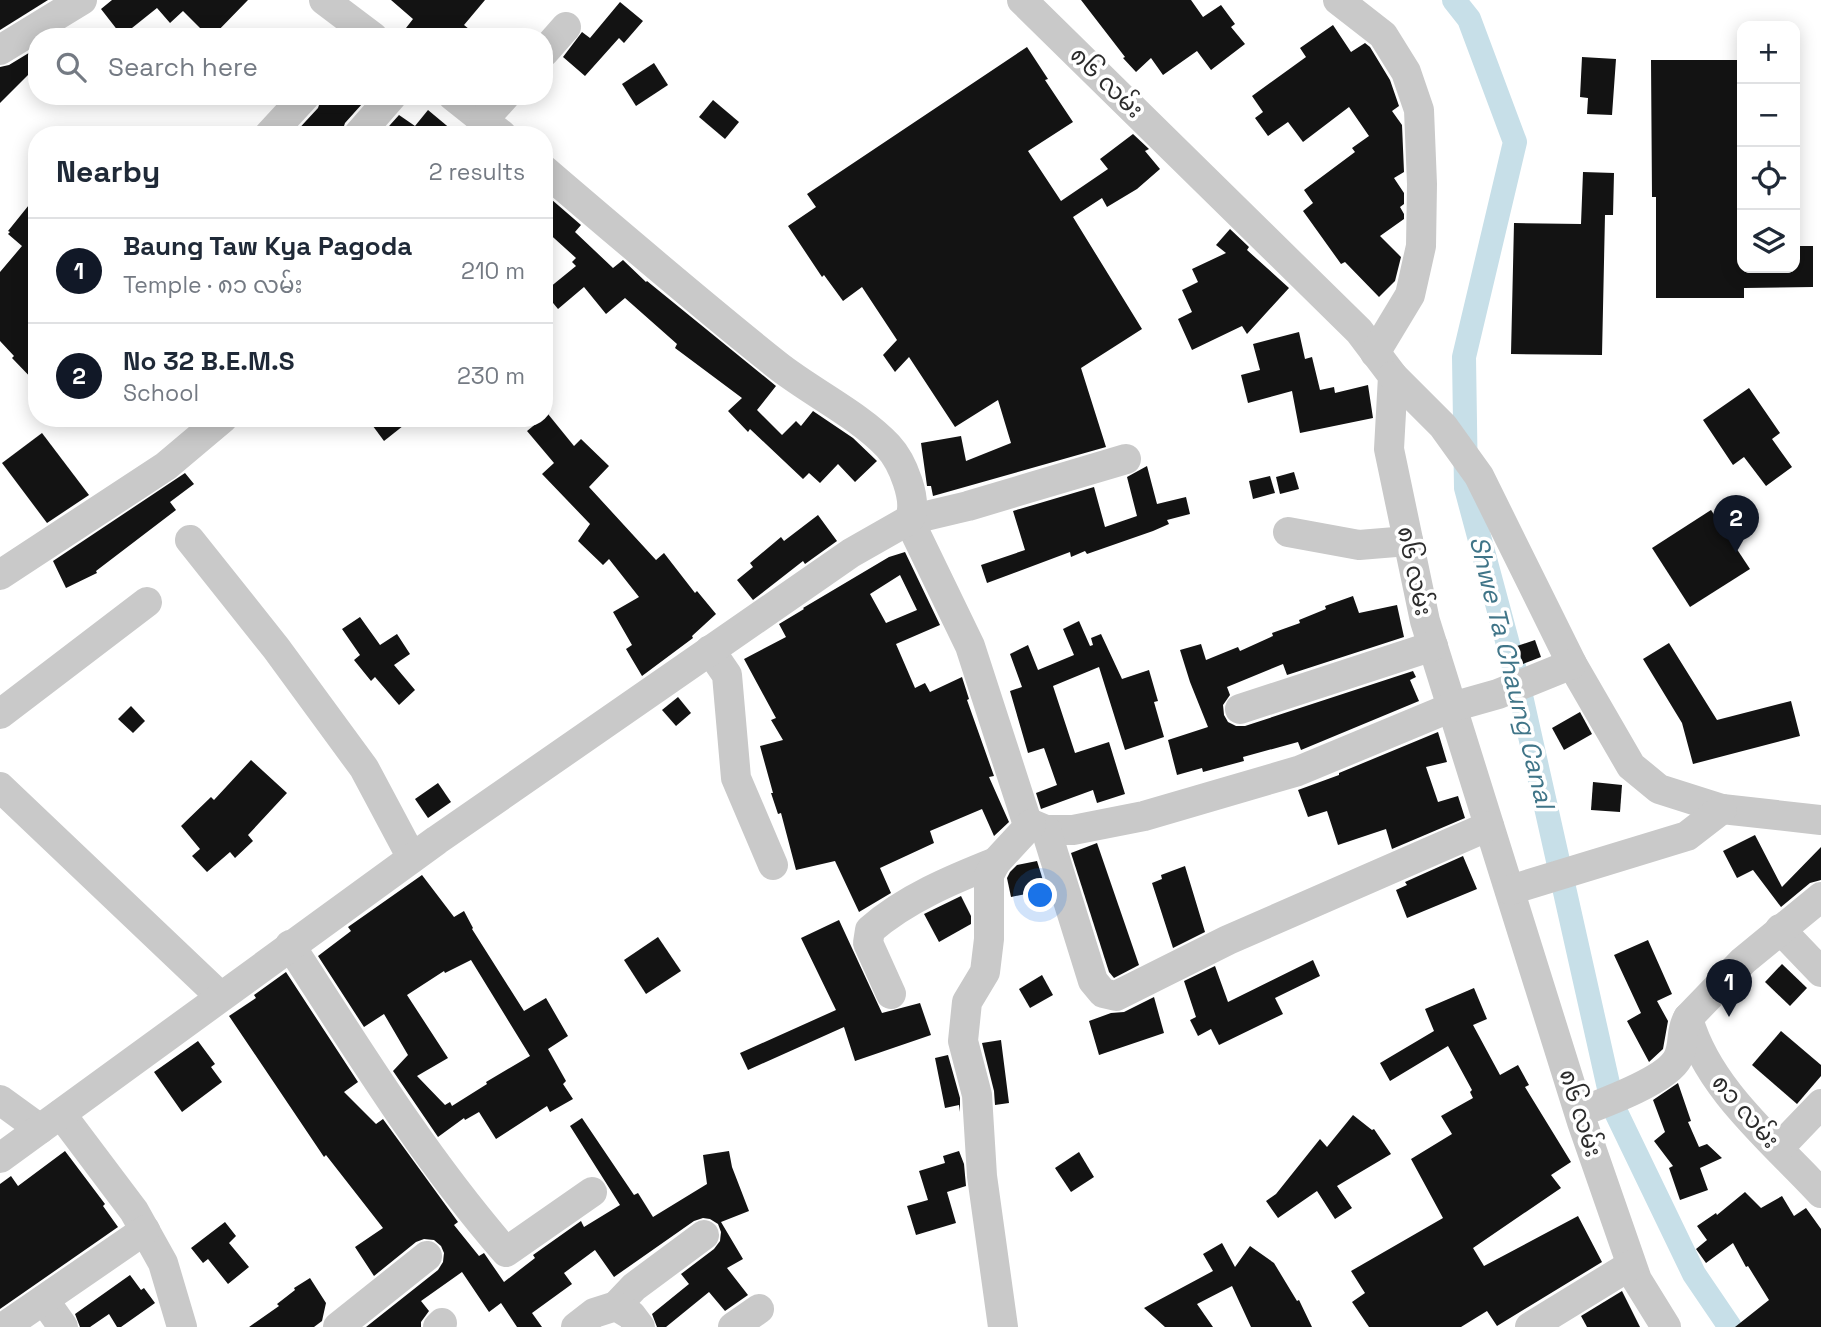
<!DOCTYPE html>
<html lang="en">
<head>
<meta charset="utf-8">
<style>
  body { margin:0; font-family:"Space Grotesk","Noto Sans Myanmar",sans-serif; background:#f2f2f3; color:#1f2937 }
  .controls { position:absolute; right:21px; top:21px; display:grid; overflow:hidden; border-radius:14px; box-shadow:0 4px 18px #0003 }
  .controls button { width:63px; height:63px; display:grid; place-items:center; padding:0; border:0; border-bottom:2px solid #e0e1e3; background:#fff; color:#1f2937; font:35px sans-serif }
  .you { position:absolute; left:1041px; top:896px; width:24px; height:24px; margin:-18px; border:5px solid #fff; border-radius:50%; background:#1a73e8; box-shadow:0 0 0 10px #1a73e833 }
  .badge { display:grid; place-items:center; width:46px; height:46px; border-radius:50%; background:#111827; color:#fff; font-size:23px; font-weight:700 }
  .pin { position:absolute; translate:-50% -58px; filter:drop-shadow(0 2px 4px #0008) }
  .pin::after { content:''; position:absolute; top:37px; width:24px; height:21px; background:inherit; clip-path:polygon(0 0,100% 0,50% 100%) }
  .list { margin:0; padding:0; list-style:none }
  h2 { display:flex; justify-content:space-between; align-items:center; height:91px; margin:0; padding:0 28px; font-size:30px }
  h2 small { font-size:23px; font-weight:400; color:#747a83 }
  .list li { display:grid; grid-template-columns:46px 1fr auto; gap:21px; align-items:center; box-sizing:border-box; height:105px; padding:0 28px; border-top:2px solid #e0e1e3 }
  .list b { display:block; font-size:26px; white-space:nowrap }
  .list p { margin:0; font-size:23px; white-space:nowrap; color:#747a83 }
  .list em { font-size:23px; font-style:normal; color:#747a83 }
  .icon { flex:none; width:38px; height:38px; fill:none; stroke:currentColor; stroke-width:2; stroke-linecap:round; stroke-linejoin:round }
  .map { position:relative; flex:none; width:1821px; height:1327px; overflow:hidden }
  .search { position:absolute; background:#fff; box-shadow:0 4px 18px #0003; left:28px; top:28px; width:525px; height:77px; display:flex; align-items:center; gap:18px; box-sizing:border-box; padding:0 24px; border-radius:28px; color:#747a83; font-size:26px }
  .panel { position:absolute; background:#fff; box-shadow:0 4px 18px #0003; left:28px; top:126px; width:525px; height:301px; border-radius:28px }
  .map>svg:first-child { display:block }
  .lines { fill:none; stroke-linecap:round; stroke-linejoin:round }
  .canal { stroke:#c7dfe8; stroke-width:24 }
  .building { fill:#131313; fill-rule:evenodd }
  .minor { stroke:#c9c9c9; stroke-width:30 }
  .labels { text-anchor:middle; dominant-baseline:central; stroke-width:7; stroke-linejoin:round; paint-order:stroke }
  .street-label { font-size:24px; fill:#2c2c2c; stroke:#fff }
  .water-label { font-size:26px; font-style:italic; fill:#407588; stroke:#fff }
</style>
</head>
<body>
<div class="map">
<svg width="1821" height="1327" viewBox="0 0 1821 1327">
  <rect width="100%" height="100%" fill="#fff"/>
  <g class="lines">
    <path class="canal" d="M1454 0 1469 19 1515 142 1464 357 1466 488 1517 678 1613 1106 1694 1274 1730 1327"/>
  </g>
  <g class="building">
    <path d="M0 0H48L0 30Z"/>
    <path d="M112 0H248L212 37H209L183 11 170 23 157 8 122 36 101 9Z"/>
    <path d="M391 0H485L464 25 479 37H399L413 19Z"/>
    <path d="M1081 0H1191L1203 17 1221 5 1235 24 1231 27 1245 44 1211 70 1197 51 1163 75 1151 58 1136 72 1123 58 1125 57Z"/>
    <path d="M620 2 643 21 624 43 619 38 585 76 563 57 582 32 590 38Z"/>
    <path d="M1333 25 1351 52 1365 43 1370 47 1390 80 1399 106 1392 111 1402 125 1404 172 1394 178 1404 193V204L1400 207 1404 214V219L1380 236 1401 257 1395 281 1379 297 1345 262 1341 264 1303 211 1313 203 1304 190 1355 152 1352 148 1369 136 1349 107 1303 142 1288 122 1268 136 1255 118 1263 112 1252 96 1306 57 1300 48Z"/>
    <path d="M1027 47 1048 79 1045 80 1073 122 1028 151 1061 201 1108 169 1100 159 1133 134 1149 149 1145 151 1160 169 1137 189 1107 207 1102 198 1073 217 1142 329 1081 368 1106 447 933 496 931 486H927L921 443 961 436 966 461 1011 443 998 400 955 427 909 357 895 372 883 355 897 340 862 287 843 301 824 275 822 277 788 226 816 207 807 194Z"/>
    <path d="M37 48V66L0 103V67L9 65Z"/>
    <path d="M1582 57 1616 59 1612 115 1587 114 1588 98 1580 97Z"/>
    <path d="M1651 60H1742V268H1795V246H1813V287L1744 288V298H1656V197H1652Z"/>
    <path d="M654 63 668 85 636 106 622 84Z"/>
    <path d="M322 96H353L362 104 345 123 341 135H293L318 108Z"/>
    <path d="M713 100 739 122 725 139 699 117Z"/>
    <path d="M428 110 458 135H381L399 115 415 126Z"/>
    <path d="M1583 172 1614 173 1613 215H1605L1602 355 1511 354 1514 223 1581 224Z"/>
    <path d="M544 193 581 225 575 232 613 268 623 260 646 282 647 281 776 386 757 410 782 435 796 421 801 426 813 411 853 438 877 461 855 482 838 464 820 483 809 473 803 479 750 429 748 432 728 411 742 398 675 348 677 344 625 298 606 314 584 287 558 309 544 292 576 266 572 262 576 258 544 229Z"/>
    <path d="M37 195V384L12 358 14 356 0 341V272L22 246 8 234 10 232 8 231Z"/>
    <path d="M1230 229 1249 247 1247 250 1289 288 1247 334 1242 326 1192 350 1178 319 1192 312 1182 290 1198 282 1192 269 1226 253 1216 245Z"/>
    <path d="M1299 332 1305 359 1312 357 1320 390 1334 387 1335 393 1368 385 1373 418 1300 433 1292 391 1248 403 1241 375 1260 370 1253 344Z"/>
    <path d="M1749 388 1780 433 1772 439 1792 467 1766 486 1744 457 1733 465 1703 420Z"/>
    <path d="M548 414 574 446 581 439 609 466 589 487 656 560 664 553 695 593 697 591 716 614 692 636 693 638 642 676 626 649 632 645 613 612 639 597 609 559 603 565 578 541 590 524 542 474 554 463 527 431Z"/>
    <path d="M367 418H413L384 441Z"/>
    <path d="M42 433 89 495 47 523 2 463Z"/>
    <path d="M1147 466 1157 504 1186 497 1190 514 1167 520 1169 524 1153 531 1087 554 1085 551 1071 557 1070 552 987 583 981 565 1025 550 1013 511 1094 487 1105 527 1137 516 1127 477Z"/>
    <path d="M1294 472 1299 489 1280 494 1276 477Z"/>
    <path d="M185 473 194 484 170 502 176 510 96 571 97 573 66 588 53 561Z"/>
    <path d="M1270 476 1275 493 1253 499 1249 481Z"/>
    <path d="M1711 510 1750 569 1690 607 1652 548Z"/>
    <path d="M818 515 837 541 805 564 803 561 753 600 737 580 753 567 750 563 781 537 784 541Z"/>
    <path d="M905 552 940 625 896 644 915 688 925 683 930 692 962 677 969 699 967 700 994 776 989 777 1009 822 994 836 982 809 930 831 934 843 880 868 891 893 859 912 835 861 796 870 781 813 778 814 771 793H773L760 746 783 740 771 720 776 718 744 659 786 637 779 624 804 609 803 608 889 557ZM900 575 917 610 886 623 870 594Z"/>
    <path d="M1353 596 1359 613 1397 605 1404 637 1287 675 1283 664 1227 687 1230 695 1223 705 1224 715 1228 722 1236 726H1245L1413 671 1416 677 1410 680 1419 701 1301 750 1298 742 1243 757 1244 761 1203 772 1202 768 1177 775 1168 740 1208 727 1190 682 1180 650 1201 644 1206 660 1238 647 1240 651 1273 636 1272 633 1300 623 1299 620 1326 609 1325 606Z"/>
    <path d="M360 617 380 645 397 634 410 654 394 665 415 690 399 705 375 677 371 681 354 660 360 655 342 629Z"/>
    <path d="M1079 621 1090 646 1093 645 1091 638 1101 634 1122 679 1149 670 1158 701 1154 702 1164 737 1125 750 1099 667 1053 686 1075 753 1109 742 1125 794 1097 803 1093 790 1041 809 1036 793 1057 785 1044 748 1028 753 1010 691 1022 687 1010 654 1028 645 1038 670 1074 655 1063 629Z"/>
    <path d="M1535 640 1541 657 1523 664 1517 646Z"/>
    <path d="M1669 643 1717 720 1791 701 1800 736 1693 764 1682 723 1643 659Z"/>
    <path d="M678 697 691 713 676 726 662 710Z"/>
    <path d="M131 706 145 721 133 733 118 719Z"/>
    <path d="M1580 712 1592 734 1564 750 1552 728Z"/>
    <path d="M1438 732 1447 762 1426 767 1438 802 1458 796 1465 818 1392 849 1386 829 1338 845 1327 811 1308 817 1298 790 1339 775V773Z"/>
    <path d="M251 760 287 793 248 835 253 841 235 858 230 852 207 872 192 856 200 849 181 826 211 797 214 800Z"/>
    <path d="M1593 782 1622 785 1620 812 1591 810Z"/>
    <path d="M438 783 451 802 428 818 415 799Z"/>
    <path d="M1755 835 1782 887 1821 847V880L1810 883 1781 907 1753 870 1737 878 1723 851Z"/>
    <path d="M1097 843 1139 965 1114 978 1109 972 1071 853Z"/>
    <path d="M1463 856 1477 889 1407 918 1396 890 1407 885 1405 882Z"/>
    <path d="M1037 861 1046 890 1011 897 1007 878 1010 872 1017 865Z"/>
    <path d="M1185 866 1205 932 1173 948 1152 883 1162 879 1161 875Z"/>
    <path d="M422 875 454 917 464 911 473 928 472 929 524 1011 546 998 568 1036 548 1049 566 1081 563 1084 573 1099 550 1112 547 1106 496 1139 479 1112 465 1120 464 1118 438 1137 393 1071 408 1055 384 1014 364 1027 318 956 351 931 348 927ZM471 960 530 1056 486 1082 487 1084 452 1106 450 1102 445 1105 417 1076 448 1058 407 995 444 971 445 973Z"/>
    <path d="M961 896 971 916V924L939 942 924 914Z"/>
    <path d="M839 920 882 1013 920 1003 931 1035 855 1061 844 1027 748 1070 740 1053 836 1010 801 938Z"/>
    <path d="M658 937 681 971 646 994 624 960Z"/>
    <path d="M1648 940 1672 994 1657 1001 1668 1021 1663 1049 1649 1062 1627 1021 1641 1013 1614 955Z"/>
    <path d="M1313 960 1320 976 1275 998 1283 1014 1219 1045 1211 1029 1198 1036 1190 1020 1196 1017 1184 981 1215 966 1228 1002Z"/>
    <path d="M1782 964 1807 988 1790 1006 1765 982Z"/>
    <path d="M286 972 358 1082 344 1092 376 1124 383 1119 458 1222 454 1225 479 1256 484 1253 504 1282 535 1258 533 1255 581 1221 584 1227 620 1205 570 1126 582 1118 634 1195 638 1193 653 1217 707 1184 703 1155 729 1151 732 1167 749 1211 721 1222 743 1259 727 1268 748 1295 725 1311 709 1292 666 1327H657L652 1314 689 1284 681 1274 714 1249 720 1241 721 1232 718 1224 710 1219 703 1218 694 1221 614 1277 595 1250 564 1273 572 1284 532 1313 542 1327H517L501 1303 489 1312 462 1272 421 1301 429 1311 421 1322V1327H366L438 1270 443 1262 444 1253 441 1246 434 1240 424 1239 416 1242 374 1276 355 1247 383 1228 326 1155 324 1157 229 1016 256 998 254 995Z"/>
    <path d="M1042 975 1053 995 1030 1008 1019 989Z"/>
    <path d="M1474 988 1487 1019 1473 1025 1500 1075 1518 1065 1529 1085 1525 1087 1571 1162 1551 1175 1561 1188 1473 1248 1484 1266 1578 1216 1602 1262 1497 1326 1487 1311 1461 1327H1369L1352 1302 1365 1293 1351 1271 1443 1218 1411 1159 1452 1134 1441 1116 1473 1098 1470 1092 1472 1090 1448 1046 1390 1081 1380 1063 1434 1031 1425 1009Z"/>
    <path d="M1154 997 1164 1033 1099 1055 1089 1021 1111 1013 1124 1012Z"/>
    <path d="M1781 1031 1821 1065V1076L1797 1104 1752 1065Z"/>
    <path d="M1001 1040 1009 1103 995 1105 994 1091 982 1043Z"/>
    <path d="M198 1041 215 1064 211 1067 222 1082 182 1112 154 1072Z"/>
    <path d="M948 1055 960 1098V1112L959 1105 945 1108 935 1058Z"/>
    <path d="M1678 1083 1691 1121 1688 1122 1699 1147 1707 1144 1722 1158 1700 1168 1708 1190 1680 1200 1669 1168 1673 1166 1654 1141 1665 1132 1653 1100Z"/>
    <path d="M1353 1115 1372 1130 1374 1129 1391 1154 1337 1186 1352 1208 1335 1219 1317 1191 1278 1218 1266 1201 1276 1194 1320 1139 1327 1147Z"/>
    <path d="M65 1151 105 1204 103 1206 118 1227 0 1309V1184L11 1176 18 1186Z"/>
    <path d="M959 1151 964 1164 966 1186 947 1192 956 1223 916 1235 907 1206 928 1200 919 1171 945 1163 943 1156Z"/>
    <path d="M1079 1152 1094 1177 1071 1192 1055 1168Z"/>
    <path d="M1745 1192 1761 1208 1782 1196 1794 1216 1806 1208 1821 1229V1327H1735L1769 1300 1748 1266 1746 1267 1733 1243 1706 1263 1696 1249 1707 1240 1697 1226 1716 1213 1717 1215Z"/>
    <path d="M225 1222 236 1236 229 1243 249 1267 228 1284 208 1259 203 1263 191 1248Z"/>
    <path d="M1222 1243 1235 1267 1250 1246 1274 1263 1297 1301 1299 1300 1312 1327H1251L1232 1286 1197 1304 1213 1327H1165L1144 1308 1213 1271 1203 1254Z"/>
    <path d="M130 1275 141 1290 144 1288 155 1303 121 1327H117L109 1314 90 1327H80L75 1314Z"/>
    <path d="M310 1278 326 1303 322 1321 314 1327H249L279 1306 277 1304 295 1290 294 1288Z"/>
    <path d="M1622 1291 1640 1327H1587L1581 1316Z"/>
  </g>
  <g class="lines">
    <g class="minor">
      <path d="M324 0 373 37"/>
      <path d="M1022 0 1359 331 1393 376 1389 449 1425 621 1582 1122 1637 1280 1666 1327"/>
      <path d="M1338 0 1383 35 1406 72 1419 110 1422 184 1421 246 1410 295 1375 353"/>
      <path d="M0 50 82 0"/>
      <path d="M544 52 566 27"/>
      <path d="M453 96 502 135"/>
      <path d="M484 119 505 96"/>
      <path d="M269 135 305 96"/>
      <path d="M358 135 392 96"/>
      <path d="M1393 376 1443 426 1479 476 1572 664 1631 766 1659 789 1722 809 1821 820"/>
      <path d="M1126 459 968 506 909 520 970 646 1027 822 1046 830H1073L1144 816 1298 771 1452 707 1498 694 1572 664"/>
      <path d="M1288 532 1359 545 1408 541"/>
      <path d="M190 540 276 648 364 768 412 858"/>
      <path d="M0 575 166 466 223 418"/>
      <path d="M710 650 727 675 736 778 773 865"/>
      <path d="M1240 709 1433 646"/>
      <path d="M0 714 147 602"/>
      <path d="M0 787 220 996"/>
      <path d="M1046 830 1093 981 1103 993 1116 996 1228 940 1489 826"/>
      <path d="M1510 890 1687 836 1722 809"/>
      <path d="M1780 929 1821 972"/>
      <path d="M290 945C358 1050 424 1158 506 1252L592 1192"/>
      <path d="M891 994 868 943 870 930C905 899 953 879 996 862"/>
      <path d="M1688 1018C1707 1088 1773 1141 1821 1193"/>
      <path d="M0 1100 40 1129"/>
      <path d="M1580 1112C1604 1103 1667 1080 1678 1058 1685 1044 1680 1031 1688 1018L1743 961 1821 897"/>
      <path d="M61 1114 134 1211 163 1263 182 1327"/>
      <path d="M1779 1148 1821 1104"/>
      <path d="M0 1158 437 840 851 553 909 520C919 501 902 461 888 446 859 415 811 392 777 365 698 302 621 236 544 170"/>
      <path d="M44 1300 63 1327"/>
      <path d="M616 1306 634 1287 704 1235"/>
      <path d="M4 1327 145 1230"/>
      <path d="M338 1327 427 1256"/>
      <path d="M438 1327 442 1323"/>
      <path d="M576 1327 594 1313 616 1306 631 1315 640 1327"/>
      <path d="M733 1327 759 1309"/>
      <path d="M1003 1327 982 1176 977 1095 963 1041 967 1002 985 972 989 939V875L996 862 1031 824"/>
      <path d="M1530 1327 1631 1265"/>
    </g>
  </g>
  <g class="labels">
    <g class="street-label">
      <text transform="translate(1107 82) rotate(44)">၈၆ လမ်း</text>
      <text transform="translate(1415 571) rotate(78)">၈၆ လမ်း</text>
      <text transform="translate(1746 1111) rotate(49)">၈၁ လမ်း</text>
      <text transform="translate(1581 1113) rotate(72)">၈၆ လမ်း</text>
    </g>
    <g class="water-label">
      <text transform="translate(1512 672) rotate(76)">Shwe Ta Chaung Canal</text>
    </g>
  </g>
</svg>
<div class="controls">
<button>+</button>
<button>−</button>
<button><svg class="icon" aria-label="locate" viewBox="0 0 24 24"><circle cx="12" cy="12" r="6"/><path d="M12 2v4M12 18v4M2 12h4M18 12h4"/></svg></button>
<button><svg class="icon" aria-label="layers" viewBox="0 0 24 24"><path d="M12 4l9 5-9 5-9-5zM3 14l9 5 9-5"/></svg></button>
</div>
<div class="you"></div>
<div class="pin badge" style="left:1729px;top:1017px">1</div>
<div class="pin badge" style="left:1736px;top:553px">2</div>
<div class="search"><svg class="icon" aria-label="search" viewBox="0 0 24 24"><circle cx="10" cy="10" r="6"/><path d="M15 15l6 6"/></svg>Search here</div>
<section class="panel">
<h2>Nearby<small>2 results</small></h2>
<ul class="list">
<li><span class="badge">1</span><div><b>Baung Taw Kya Pagoda</b><p>Temple · ၈၁ လမ်း</p></div><em>210 m</em></li>
<li><span class="badge">2</span><div><b>No 32 B.E.M.S</b><p>School</p></div><em>230 m</em></li>
</ul>
</section>
</div>
</body>
</html>
